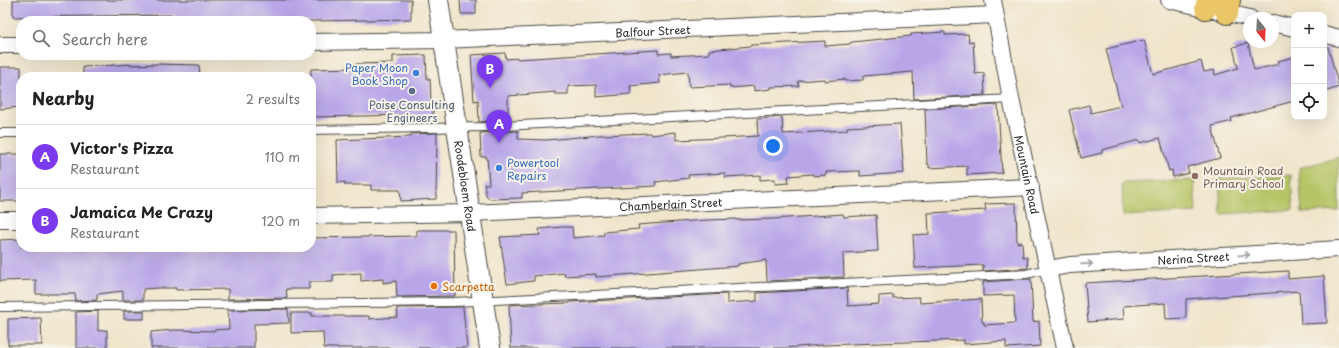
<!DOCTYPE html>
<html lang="en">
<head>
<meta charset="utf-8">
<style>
  body { margin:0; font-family:"Playpen Sans",sans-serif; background:#f2f2f2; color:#222 }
  .controls { position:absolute; right:12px; top:12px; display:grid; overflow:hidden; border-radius:8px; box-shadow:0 4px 16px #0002 }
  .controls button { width:36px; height:36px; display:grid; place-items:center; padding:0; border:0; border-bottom:1px solid #e0e0e0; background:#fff; color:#222; font:20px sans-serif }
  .compass { position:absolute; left:1243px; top:12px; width:36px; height:36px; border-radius:50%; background:#fff; box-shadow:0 4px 16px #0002; rotate:162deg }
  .you { position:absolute; left:773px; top:146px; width:14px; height:14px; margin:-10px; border:3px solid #fff; border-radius:50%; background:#1a73e8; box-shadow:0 0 0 6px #1a73e833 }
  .badge { display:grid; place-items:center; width:26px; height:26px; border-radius:50%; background:#7c3aed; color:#fff; font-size:13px; font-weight:700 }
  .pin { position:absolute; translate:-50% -33px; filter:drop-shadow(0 1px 2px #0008) }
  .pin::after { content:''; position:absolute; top:21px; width:14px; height:12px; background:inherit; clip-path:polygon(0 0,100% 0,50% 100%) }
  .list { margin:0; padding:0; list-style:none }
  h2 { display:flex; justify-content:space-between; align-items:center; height:52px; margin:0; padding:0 16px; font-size:17px }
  h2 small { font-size:13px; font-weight:400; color:#767676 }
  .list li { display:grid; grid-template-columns:26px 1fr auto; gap:12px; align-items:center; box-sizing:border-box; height:64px; padding:0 16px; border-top:1px solid #e0e0e0 }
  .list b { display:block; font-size:15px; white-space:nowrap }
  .list p { margin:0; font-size:13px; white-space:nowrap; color:#767676 }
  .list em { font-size:13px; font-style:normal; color:#767676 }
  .icon { flex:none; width:22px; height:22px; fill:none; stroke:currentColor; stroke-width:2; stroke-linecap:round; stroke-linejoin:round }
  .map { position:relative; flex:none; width:1339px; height:348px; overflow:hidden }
  .search { position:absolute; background:#fff; box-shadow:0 4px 16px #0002; left:16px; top:16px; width:300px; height:44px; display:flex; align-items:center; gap:10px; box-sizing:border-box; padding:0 14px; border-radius:16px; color:#767676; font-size:15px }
  .panel { position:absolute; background:#fff; box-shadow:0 4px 16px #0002; left:16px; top:72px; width:300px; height:180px; border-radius:16px }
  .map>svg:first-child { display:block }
  .green { fill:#b7c568; stroke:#71784a }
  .building { fill:#b8a6e9 }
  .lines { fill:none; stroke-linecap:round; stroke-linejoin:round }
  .service-casing { stroke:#494743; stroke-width:10 }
  .minor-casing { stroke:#494743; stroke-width:18 }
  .tertiary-casing { stroke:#494743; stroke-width:22 }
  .motorway-casing { stroke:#494743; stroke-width:24 }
  .service { stroke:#fff; stroke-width:8 }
  .minor { stroke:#fff; stroke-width:16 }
  .tertiary { stroke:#fff; stroke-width:20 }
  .motorway { stroke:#eac669; stroke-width:22 }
  .oneway { stroke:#a0a0a0 }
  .shop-dot { fill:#3f7fe0; stroke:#f7f3e8; stroke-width:1.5 }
  .service-dot { fill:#5c6f8a; stroke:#f7f3e8; stroke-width:1.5 }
  .education-dot { fill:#8d6e63; stroke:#f7f3e8; stroke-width:1.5 }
  .food-dot { fill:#e8710a; stroke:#f7f3e8; stroke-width:1.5 }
  .labels { text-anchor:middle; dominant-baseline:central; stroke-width:4; stroke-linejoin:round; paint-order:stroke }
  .street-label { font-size:11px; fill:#2b2b2b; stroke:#f7f3e8 }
  .shop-label { font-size:11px; fill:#366cbe; stroke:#f7f3e8; text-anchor:end }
  .service-label { font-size:11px; fill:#4e5e75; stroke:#f7f3e8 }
  .education-label { font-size:11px; fill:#785e54; stroke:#f7f3e8; text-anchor:start }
  .food-label { font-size:11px; fill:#c56008; stroke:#f7f3e8; text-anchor:start }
</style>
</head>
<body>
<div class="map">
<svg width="1339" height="348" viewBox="0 0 1339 348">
  <rect width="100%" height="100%" fill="#f7f3e8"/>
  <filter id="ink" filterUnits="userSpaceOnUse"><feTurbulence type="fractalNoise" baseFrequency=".025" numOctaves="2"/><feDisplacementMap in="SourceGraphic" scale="8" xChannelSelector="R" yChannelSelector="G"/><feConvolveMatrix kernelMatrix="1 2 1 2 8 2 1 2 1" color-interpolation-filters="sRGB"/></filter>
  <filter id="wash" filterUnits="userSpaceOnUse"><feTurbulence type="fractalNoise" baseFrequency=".012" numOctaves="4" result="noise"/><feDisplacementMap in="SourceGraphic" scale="16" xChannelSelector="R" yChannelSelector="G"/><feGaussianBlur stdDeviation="0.9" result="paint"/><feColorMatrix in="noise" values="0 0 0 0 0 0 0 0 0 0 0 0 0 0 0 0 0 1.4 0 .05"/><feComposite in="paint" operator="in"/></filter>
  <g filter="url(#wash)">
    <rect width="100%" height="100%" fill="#f0e5cb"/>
    <g class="green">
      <path d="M1339 157V211L1302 213 1299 168Z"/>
      <path d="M1291 175 1293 210 1221 214 1219 179Z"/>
      <path d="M1194 180 1196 212 1123 216 1122 183Z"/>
    </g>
    <g id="blocks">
      <g class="building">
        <path d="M13 0H411V19L318 21H175V15L13 17Z"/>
        <path d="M460 0H476V14H461Z"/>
        <path d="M945 32V35L968 34 969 42 973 41 975 74 984 73 985 95 914 99 913 72 863 76V80L845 81V79L825 81V79L798 81 799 86 771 87V89L754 91V86L730 88V85L689 87 688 72 659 75 660 83 630 86 631 94 596 97V85L568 86V94H555V92L508 96V120L479 122 478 100 474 101 471 55 505 53 506 59 518 58V59L658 50V54L671 53V56L709 54V50L751 46V45L825 41V46L850 44V43L852 42 911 36V34Z"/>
        <path d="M1144 40 1153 74 1201 61 1204 72 1214 70 1215 75 1238 68 1233 47 1248 43 1254 70 1279 64 1278 61 1294 57V101L1231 118 1232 121 1212 126 1220 158 1187 167 1189 173 1173 177 1172 170 1169 171 1160 138 1140 143 1139 140 1102 150V153L1081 158 1069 110 1089 105 1091 113 1121 106 1106 49Z"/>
        <path d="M1324 47H1328L1339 87 1324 92Z"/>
        <path d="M426 55 427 79H430L431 101H433V122L411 123V115L311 117V69L356 68V64L393 63V56Z"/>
        <path d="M132 64V65L156 64 199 65 200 77H83V67Z"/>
        <path d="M0 67H21V103H20V107L0 109Z"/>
        <path d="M998 105 1002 173 967 175V166L929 168V164H927L925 109Z"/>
        <path d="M782 117 783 134 847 130V127L900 124 904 173 860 176V171L826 172V175L813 176V174L788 176 789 183 775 184V179L760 180V175L725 177V173L688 175 689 178 655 182 656 186 522 193V198L490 199 486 195 484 184H489L487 157H481L480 133 518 131V139L547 140 600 135 650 133 651 135 676 132V140L723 138 758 136 757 119Z"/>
        <path d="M437 133 436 199 401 201 400 190H371V185H345V182L338 183 337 140 411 137V134Z"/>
        <path d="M0 154H19V162L21 161V201H0Z"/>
        <path d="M1016 203 1017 243 1022 242 1023 257H1027L1028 268 983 271V265L915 268 913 235 929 234 928 213 986 210 985 204Z"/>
        <path d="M843 214 844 217 876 215 878 251 843 253 844 277 767 281 766 260 738 264V266L596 277V274L564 276 565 273 534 276V281L507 284 500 237 540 235 539 229 562 227H572L573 238 604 235V232L639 229 638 225 650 224 708 220 736 219V220L773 219Z"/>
        <path d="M417 230H454L455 296 397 297 396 281 383 283V279L361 281V273L333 275V282H309V289H286L287 298 228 299V289L176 290V288H158L143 289V300H123V291L97 294V300L76 301 75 294H36V280L0 281V240L19 239V243H21V247H311V238L417 236Z"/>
        <path d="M1288 271V279L1324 276 1327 323 1301 324 1299 291 1186 299V318L1166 319 1165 303 1123 306 1124 319 1088 322 1085 283Z"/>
        <path d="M1026 279H1031L1033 322 1039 321 1040 346 1006 348V341L964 344V340L823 345 784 348H511L509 305 570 303V302L727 294V303L757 301V293L847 288 848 306 879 304V296L893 295V298L919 297 920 303 981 299 982 322H984V325L1015 323 1014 295 983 296V282Z"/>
        <path d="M463 307 467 348H324L323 332 291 333V313H312V316H369V319L398 317 397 308Z"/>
        <path d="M288 309 289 323 254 324V348H151V332L173 330 214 331V330L229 329 228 310Z"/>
        <path d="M98 311V331L107 330V348H76V312Z"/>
        <rect x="124" y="311" width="20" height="8"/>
        <path d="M41 318 42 345H8V319Z"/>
      </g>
    </g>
  </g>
  <g filter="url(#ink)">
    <use href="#blocks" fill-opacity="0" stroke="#494743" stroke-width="1"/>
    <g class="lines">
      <defs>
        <g id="service">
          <path d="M311 130 484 127 1011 99"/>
          <path d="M0 133H21"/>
          <path d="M0 307 454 302 1026 274 1048 269"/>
        </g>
        <g id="minor">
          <path id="s1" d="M993 0 1011 99 1065 348"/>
          <path d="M1169 0 1250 18"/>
          <path d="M1273 23 1294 28"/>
          <path d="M1324 34 1339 38"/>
          <path id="s2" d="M311 42 444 40 995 15"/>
          <path d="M0 45H21"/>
          <path id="s3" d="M311 216 470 213 1031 187"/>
          <path d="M0 220H21"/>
          <path id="s4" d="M1048 269 1070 265 1339 249"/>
        </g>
        <g id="tertiary">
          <path id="s5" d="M438 0 490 348"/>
        </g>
        <g id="motorway">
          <path d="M1206 8 1208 0"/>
          <path d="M1227 13 1229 0"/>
        </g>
      </defs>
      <use href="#service" class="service-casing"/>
      <use href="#minor" class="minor-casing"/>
      <use href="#tertiary" class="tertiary-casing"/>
      <use href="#motorway" class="motorway-casing"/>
      <use href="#service" class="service"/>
      <use href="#minor" class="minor"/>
      <use href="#tertiary" class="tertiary"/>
      <use href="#motorway" class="motorway"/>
    </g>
    <defs><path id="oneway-shaft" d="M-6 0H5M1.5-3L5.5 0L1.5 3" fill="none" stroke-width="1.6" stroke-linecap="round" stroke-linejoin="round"/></defs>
    <g class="oneway">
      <use href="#oneway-shaft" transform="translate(1244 255) rotate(-4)"/>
      <use href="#oneway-shaft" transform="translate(1087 264) rotate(-4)"/>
    </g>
  </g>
  <g class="shop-dot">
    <circle cx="416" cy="73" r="4"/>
    <circle cx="499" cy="168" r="4"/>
  </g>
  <circle class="service-dot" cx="412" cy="91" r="4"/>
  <circle class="education-dot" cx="1195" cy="176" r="4"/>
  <circle class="food-dot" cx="434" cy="286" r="4"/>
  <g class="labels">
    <g class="street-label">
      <text stroke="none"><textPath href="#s2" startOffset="342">Balfour Street</textPath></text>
      <text stroke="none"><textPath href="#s1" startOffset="178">Mountain Road</textPath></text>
      <text stroke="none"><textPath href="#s5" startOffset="188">Roodebloem Road</textPath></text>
      <text stroke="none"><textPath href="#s3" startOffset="360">Chamberlain Street</textPath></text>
      <text stroke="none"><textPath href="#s4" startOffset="146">Nerina Street</textPath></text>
    </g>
    <g class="shop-label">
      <text x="408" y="67">Paper Moon<tspan x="408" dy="13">Book Shop</tspan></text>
      <text x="507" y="162" text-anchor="start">Powertool<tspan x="507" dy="13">Repairs</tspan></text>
    </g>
    <g class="service-label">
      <text x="412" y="104">Poise Consulting<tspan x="412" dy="13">Engineers</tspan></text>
    </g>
    <g class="education-label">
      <text x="1203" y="170">Mountain Road<tspan x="1203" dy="13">Primary School</tspan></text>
    </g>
    <g class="food-label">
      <text x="442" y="286">Scarpetta</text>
    </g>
  </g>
</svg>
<div class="controls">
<button>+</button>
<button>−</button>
<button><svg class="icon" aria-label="locate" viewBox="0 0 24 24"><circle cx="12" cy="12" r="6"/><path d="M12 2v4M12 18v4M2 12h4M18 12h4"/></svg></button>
</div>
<svg class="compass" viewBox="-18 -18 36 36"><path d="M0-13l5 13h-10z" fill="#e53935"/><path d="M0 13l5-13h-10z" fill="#767676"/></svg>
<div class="you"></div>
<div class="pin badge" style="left:499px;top:143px">A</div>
<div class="pin badge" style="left:490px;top:88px">B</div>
<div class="search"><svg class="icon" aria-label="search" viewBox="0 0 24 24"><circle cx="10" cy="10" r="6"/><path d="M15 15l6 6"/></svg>Search here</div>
<section class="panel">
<h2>Nearby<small>2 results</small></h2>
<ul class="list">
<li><span class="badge">A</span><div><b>Victor's Pizza</b><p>Restaurant</p></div><em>110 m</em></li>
<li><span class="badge">B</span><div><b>Jamaica Me Crazy</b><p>Restaurant</p></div><em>120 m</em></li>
</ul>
</section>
</div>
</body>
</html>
